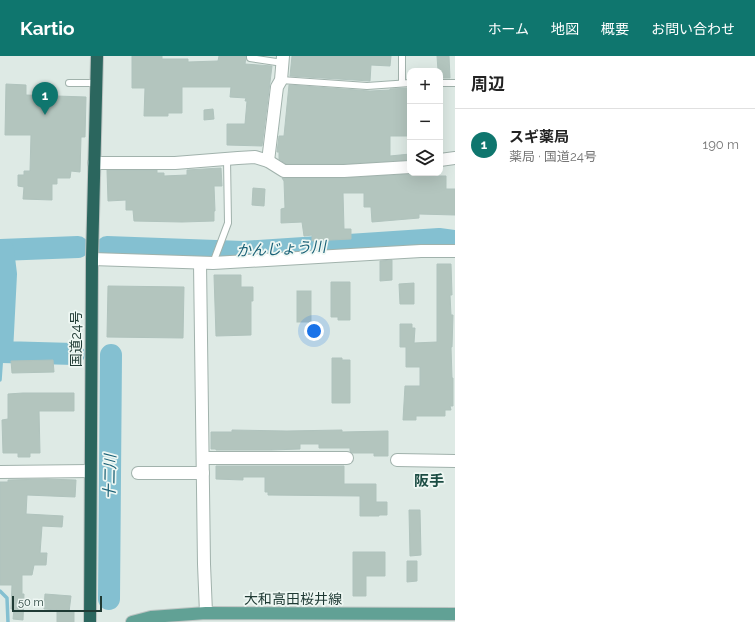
<!DOCTYPE html>
<html lang="ja">
<head>
<meta charset="utf-8">
<style>
  body { margin:0; font-family:Raleway,"Noto Sans JP",sans-serif; background:#f6f6f6; color:#222 }
  .controls { position:absolute; right:12px; top:12px; display:grid; overflow:hidden; border-radius:8px; box-shadow:0 4px 16px #0002 }
  .controls button { width:36px; height:36px; display:grid; place-items:center; padding:0; border:0; border-bottom:1px solid #e0e0e0; background:#fff; color:#222; font:20px sans-serif }
  .scale { position:absolute; left:12px; bottom:10px; width:90px; box-sizing:border-box; padding-left:4px; border:2px solid #1f3a34; border-top:0; font-size:11px; line-height:14px; white-space:nowrap; color:#1f3a34; -webkit-text-stroke:3px #eef7f3; paint-order:stroke }
  .you { position:absolute; left:314px; top:275px; width:14px; height:14px; margin:-10px; border:3px solid #fff; border-radius:50%; background:#1a73e8; box-shadow:0 0 0 6px #1a73e833 }
  .badge { display:grid; place-items:center; width:26px; height:26px; border-radius:50%; background:#0f766e; color:#fff; font-size:13px; font-weight:700 }
  .pin { position:absolute; translate:-50% -33px; filter:drop-shadow(0 1px 2px #0008) }
  .pin::after { content:''; position:absolute; top:21px; width:14px; height:12px; background:inherit; clip-path:polygon(0 0,100% 0,50% 100%) }
  .list { margin:0; padding:0; list-style:none }
  h2 { display:flex; justify-content:space-between; align-items:center; height:52px; margin:0; padding:0 16px; font-size:17px }
  h2 small { font-size:13px; font-weight:400; color:#767676 }
  .list li { display:grid; grid-template-columns:26px 1fr auto; gap:12px; align-items:center; box-sizing:border-box; height:72px; padding:0 16px; border-top:1px solid #e0e0e0 }
  .list b { display:block; font-size:15px; white-space:nowrap }
  .list p { margin:0; font-size:13px; white-space:nowrap; color:#767676 }
  .list em { font-size:13px; font-style:normal; color:#767676 }
  .icon { flex:none; width:22px; height:22px; fill:none; stroke:currentColor; stroke-width:2; stroke-linecap:round; stroke-linejoin:round }
  .map { position:relative; flex:none; width:455px; height:566px; overflow:hidden }
  header { display:flex; align-items:center; gap:24px; box-sizing:border-box; height:56px; padding:0 20px; background:#0f766e; color:#fff }
  header strong { font-size:19px }
  nav { display:flex; gap:22px; margin-inline-start:auto; font-size:14px }
  main { display:flex }
  aside { flex:1; background:#fff }
  .map>svg:first-child { display:block }
  .lines { fill:none; stroke-linecap:round; stroke-linejoin:round }
  .stream { stroke:#84c0d1; stroke-width:3.5 }
  .river { stroke:#84c0d1; stroke-width:22 }
  .building { fill:#b3c5be; stroke:#b0c3bd }
  .lane-casing { stroke:#a1b2ac; stroke-width:8 }
  .street-casing { stroke:#a1b2ac; stroke-width:14 }
  .primary-casing { stroke:#bcc4c2; stroke-width:14 }
  .highway-casing { stroke:#bcc4c2; stroke-width:14 }
  .lane { stroke:#fff; stroke-width:6 }
  .street { stroke:#fff; stroke-width:12 }
  .primary { stroke:#61a195; stroke-width:12 }
  .highway { stroke:#2b665e; stroke-width:12 }
  .labels { text-anchor:middle; dominant-baseline:central; stroke-width:3.5; stroke-linejoin:round; paint-order:stroke }
  .street-label { font-size:14px; fill:#1f3a34; stroke:#eef7f3 }
  .water-label { font-size:15px; font-style:italic; fill:#196076; stroke:#eef7f3 }
  .neighbourhood-label { font-size:15px; font-weight:bold; fill:#1b4c43; stroke:#eef7f3 }
</style>
</head>
<body>
<header>
<strong>Kartio</strong>
<nav><a>ホーム</a><a>地図</a><a>概要</a><a>お問い合わせ</a></nav>
</header>
<main>
<div class="map">
<svg width="455" height="566" viewBox="0 0 455 566">
  <rect width="100%" height="100%" fill="#deeae5"/>
  <g class="lines">
    <g class="stream">
      <path d="M0 324 2 296"/>
      <path d="M0 535 7 542 8 566"/>
    </g>
    <g class="river">
      <path d="M107 191 243 196 439 183 455 185"/>
      <path d="M0 194 78 191"/>
      <path d="M3 194 6 218 2 296 74 298"/>
      <path d="M109 543 111 299"/>
    </g>
  </g>
  <g class="building">
    <path d="M132 0H162V3H188V6L218 5 219 0H246L245 8 272 10 262 90 227 89V68H245L247 45H245L246 42 230 41 231 31H182V57H168V60H144L145 32H132Z"/>
    <path d="M292 0H391L390 10 371 9 370 25 290 20Z"/>
    <path d="M437 0H449L450 22H440V14H438Z"/>
    <path d="M6 28 26 29V39L86 41 85 81H81L80 116 71 115 70 122H57V128H52V144L23 143 24 131 18 130V119H24V115H30L31 79H5Z"/>
    <path d="M289 29 370 35 390 34V33L410 32V80H390V100L410 98V104L344 108H286L279 103V96H277L279 80H284Z"/>
    <path d="M213 53 214 63 204 64V54Z"/>
    <path d="M221 112 222 130H214L215 155H214V165L182 166 134 165 133 154H126V144L108 145 107 114H157V117H164V120L187 119V114Z"/>
    <path d="M414 117H429V120H446V133H455V159L419 158V162L372 166 371 151H364V137H343L344 173H351V183L312 185V179L304 180 302 166 281 167V153L285 152 284 125 282 122H344L410 118Z"/>
    <path d="M253 132 265 133 264 150 252 149Z"/>
    <path d="M392 204V224L380 225V205Z"/>
    <path d="M437 208H451L452 239H450L451 259H453L452 291H451L452 322H453V350H450L451 354H445V360H416V364H403L405 330H420V311H406V291H400V268H412V272H415L414 287 437 286Z"/>
    <path d="M214 219H241V231H253V245H251V279L216 280Z"/>
    <path d="M331 226H350V264H338V261H331Z"/>
    <path d="M414 227V248H400L399 228Z"/>
    <path d="M108 230 184 231 183 282 107 281Z"/>
    <rect x="297" y="235" width="14" height="31"/>
    <path d="M332 302H342V304H350V347H332Z"/>
    <path d="M53 304 54 316 12 317 11 305Z"/>
    <path d="M23 337H74V355H39L40 397H30V401H18V397H3L2 364 8 363V338Z"/>
    <path d="M232 374 287 375 342 374V376L388 375V400H374V397H352L350 395V392H319V388H300V393L271 394H216V393H211V376H232Z"/>
    <path d="M216 410H344V428H376V446H387V459H379V460H360V440L268 439V436H265V421H243V424L216 423Z"/>
    <path d="M46 423 76 424 75 441 27 439 26 458 63 460 62 471 42 470 40 497H47L46 509H34L32 519H22V538H24L23 564 13 563 14 553H11L12 529H0V426H8V424Z"/>
    <path d="M409 454H420L421 499 410 500Z"/>
    <path d="M353 496H385V520H366V540H353Z"/>
    <path d="M407 505H417V525L407 526Z"/>
    <path d="M45 538 71 540 69 556H74V566H57V554L44 553Z"/>
  </g>
  <g class="lines">
    <defs>
      <g id="lane">
        <path d="M250 0V2L283 7"/>
        <path d="M281 24 367 30 410 27"/>
        <path d="M69 27H96"/>
        <path d="M402 27V0"/>
        <path d="M440 27H455"/>
        <path d="M213 207 228 167 227 103"/>
      </g>
      <g id="street">
        <path d="M440 104 455 102"/>
        <path d="M268 105 277 31 281 24 283 0"/>
        <path d="M94 107H175L238 102 255 101 268 105 284 115H344L410 111"/>
        <path d="M92 203 213 207 421 195H455"/>
        <path d="M200 207 204 508 206 557"/>
        <path d="M203 402H347"/>
        <path d="M397 404 455 405"/>
        <path d="M0 416 90 415"/>
        <path d="M138 417H203"/>
      </g>
      <path id="primary" d="M132 566 151 561 206 557 455 558"/>
      <path id="highway" d="M90 566 92 203 97 0"/>
    </defs>
    <use href="#lane" class="lane-casing"/>
    <use href="#street" class="street-casing"/>
    <use href="#primary" class="primary-casing"/>
    <use href="#highway" class="highway-casing"/>
    <use href="#lane" class="lane"/>
    <use href="#street" class="street"/>
    <use href="#primary" class="primary"/>
    <use href="#highway" class="highway"/>
  </g>
  <g class="labels">
    <g class="street-label">
      <text transform="translate(76 283) rotate(-90)">国道24号</text>
      <text x="293" y="543">大和高田桜井線</text>
    </g>
    <g class="water-label">
      <text transform="translate(281 193) rotate(-3)">かんじょう川</text>
      <text transform="translate(110 421) rotate(-89)">十二川</text>
    </g>
    <g class="neighbourhood-label">
      <text x="429" y="425">阪手</text>
    </g>
  </g>
</svg>
<div class="controls">
<button>+</button>
<button>−</button>
<button><svg class="icon" aria-label="layers" viewBox="0 0 24 24"><path d="M12 4l9 5-9 5-9-5zM3 14l9 5 9-5"/></svg></button>
</div>
<div class="scale">50 m</div>
<div class="you"></div>
<div class="pin badge" style="left:45px;top:59px">1</div>
</div>
<aside>
<h2>周辺<small></small></h2>
<ul class="list">
<li><span class="badge">1</span><div><b>スギ薬局</b><p>薬局 · 国道24号</p></div><em>190 m</em></li>
</ul>
</aside>
</main>
</body>
</html>
